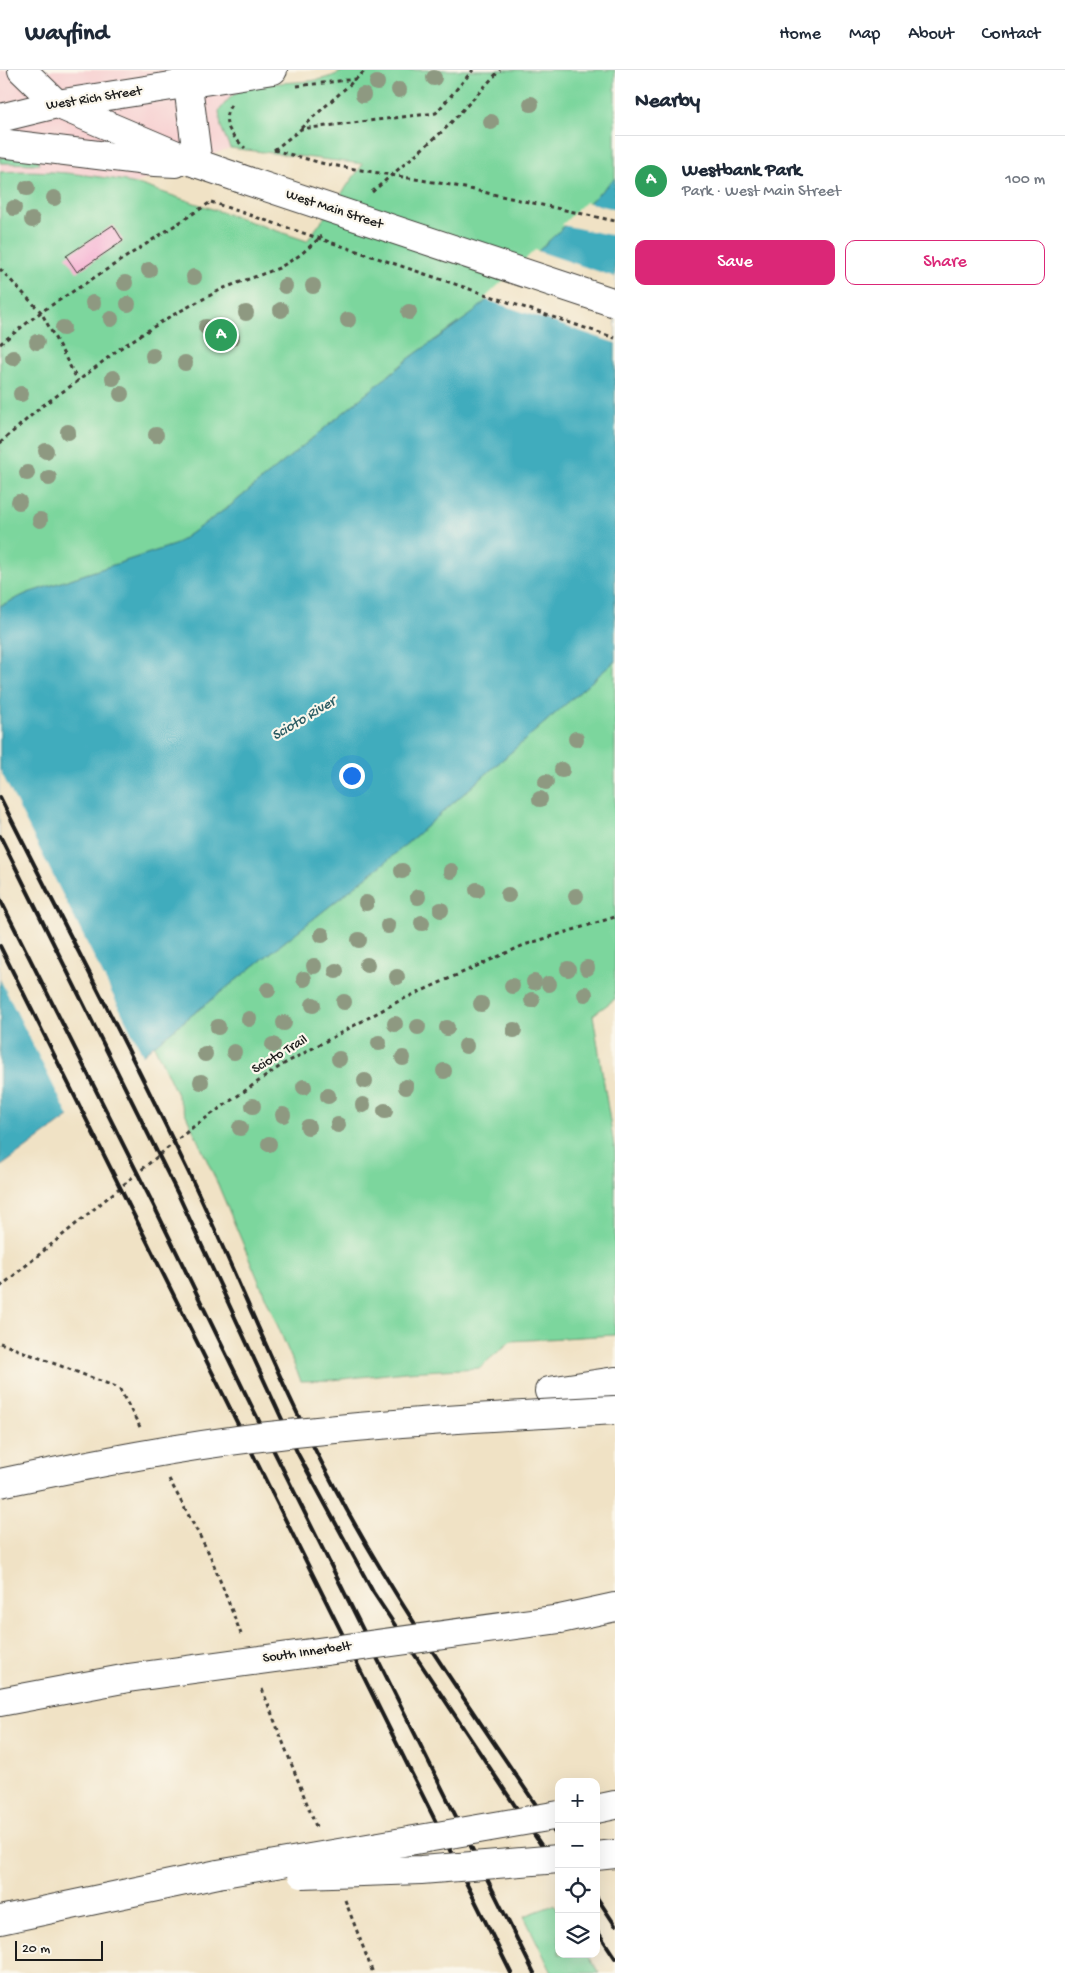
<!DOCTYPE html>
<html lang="en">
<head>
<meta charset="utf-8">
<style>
  body { margin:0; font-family:"Gochi Hand",sans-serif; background:#f6f6f7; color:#1f2937 }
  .controls { position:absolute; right:15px; bottom:15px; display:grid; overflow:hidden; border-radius:10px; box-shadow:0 5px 20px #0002 }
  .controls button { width:45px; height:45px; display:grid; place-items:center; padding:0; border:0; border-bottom:1px solid #e0e1e3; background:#fff; color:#1f2937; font:25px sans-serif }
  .scale { position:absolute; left:15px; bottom:12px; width:88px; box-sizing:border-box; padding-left:5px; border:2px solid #1c1c1c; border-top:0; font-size:14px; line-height:18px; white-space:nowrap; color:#1c1c1c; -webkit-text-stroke:4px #fbf7ec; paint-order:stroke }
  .you { position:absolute; left:351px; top:705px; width:18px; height:18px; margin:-12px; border:4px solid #fff; border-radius:50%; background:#1a73e8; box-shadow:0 0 0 8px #1a73e833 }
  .badge { display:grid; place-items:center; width:32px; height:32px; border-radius:50%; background:#db2777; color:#fff; font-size:16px; font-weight:700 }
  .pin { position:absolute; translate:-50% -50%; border:2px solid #fff; box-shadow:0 1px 5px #0006 }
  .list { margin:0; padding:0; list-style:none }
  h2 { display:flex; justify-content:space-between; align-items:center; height:65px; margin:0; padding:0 20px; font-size:21px }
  h2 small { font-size:16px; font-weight:400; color:#747a83 }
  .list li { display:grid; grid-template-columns:32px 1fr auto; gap:15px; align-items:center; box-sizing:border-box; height:90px; padding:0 20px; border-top:1px solid #e0e1e3 }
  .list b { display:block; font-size:19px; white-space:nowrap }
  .list p { margin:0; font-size:16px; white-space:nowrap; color:#747a83 }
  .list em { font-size:16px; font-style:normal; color:#747a83 }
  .actions { display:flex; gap:10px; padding:15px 20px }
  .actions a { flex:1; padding:11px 0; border:1px solid #db2777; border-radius:10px; text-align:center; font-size:18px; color:#db2777 }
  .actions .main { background:#db2777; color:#fff }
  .icon { flex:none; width:28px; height:28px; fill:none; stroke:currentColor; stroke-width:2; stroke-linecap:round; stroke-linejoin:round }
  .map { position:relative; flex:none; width:615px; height:1903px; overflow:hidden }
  header { display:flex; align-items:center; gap:30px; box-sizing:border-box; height:70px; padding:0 25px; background:#fff; border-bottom:1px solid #e0e1e3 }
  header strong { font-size:24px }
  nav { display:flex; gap:28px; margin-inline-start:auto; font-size:18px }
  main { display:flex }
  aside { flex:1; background:#fff }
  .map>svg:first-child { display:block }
  .built { fill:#f7cfd0 }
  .green { fill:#7bd69d; stroke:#4c795c }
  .water { fill:#3facbd; stroke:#2e646c }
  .pier { fill:#f0e2c5 }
  .building { fill:#f4a6ce }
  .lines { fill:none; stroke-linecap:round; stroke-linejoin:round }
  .minor-casing { stroke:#3c3a35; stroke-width:30 }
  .major-casing { stroke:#3c3a35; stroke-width:30 }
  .highway-casing { stroke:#3c3a35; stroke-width:30 }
  .path { stroke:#3c3a35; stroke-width:3; stroke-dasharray:4 4; stroke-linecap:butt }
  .minor { stroke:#fff; stroke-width:28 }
  .major { stroke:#fff; stroke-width:28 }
  .highway { stroke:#fff; stroke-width:28 }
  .rail { stroke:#1c1c1c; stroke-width:4 }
  .major-bridge-casing { stroke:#3c3a35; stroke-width:30; stroke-linecap:butt }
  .highway-bridge-casing { stroke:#3c3a35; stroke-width:30; stroke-linecap:butt }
  .path-bridge { stroke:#3c3a35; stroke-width:3; stroke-dasharray:4 4; stroke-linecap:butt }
  .major-bridge { stroke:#fff; stroke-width:28 }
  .highway-bridge { stroke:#fff; stroke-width:28 }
  .tree { fill:#8e9981 }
  .labels { text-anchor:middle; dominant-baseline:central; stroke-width:4.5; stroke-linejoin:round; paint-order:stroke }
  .street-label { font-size:14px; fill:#1c1c1c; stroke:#fbf7ec }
  .water-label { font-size:15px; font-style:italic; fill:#2c5d64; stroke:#fbf7ec }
</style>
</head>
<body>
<header>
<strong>Wayfind</strong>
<nav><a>Home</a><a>Map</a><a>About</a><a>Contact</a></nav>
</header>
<main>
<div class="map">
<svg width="615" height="1903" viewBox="0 0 615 1903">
  <rect width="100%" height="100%" fill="#fbf7ec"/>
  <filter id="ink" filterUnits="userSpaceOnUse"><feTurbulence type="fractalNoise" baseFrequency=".02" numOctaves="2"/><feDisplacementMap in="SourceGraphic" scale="10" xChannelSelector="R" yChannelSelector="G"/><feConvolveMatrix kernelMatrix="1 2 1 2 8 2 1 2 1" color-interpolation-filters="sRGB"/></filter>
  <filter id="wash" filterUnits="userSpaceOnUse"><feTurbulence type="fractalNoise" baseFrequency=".0096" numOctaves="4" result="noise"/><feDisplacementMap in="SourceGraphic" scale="20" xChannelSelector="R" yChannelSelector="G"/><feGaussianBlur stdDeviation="1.12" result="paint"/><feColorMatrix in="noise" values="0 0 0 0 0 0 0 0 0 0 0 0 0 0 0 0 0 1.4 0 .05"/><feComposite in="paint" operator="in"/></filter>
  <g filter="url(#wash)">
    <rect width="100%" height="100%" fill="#f0e2c5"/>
    <path class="built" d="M0 0H251L256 15 221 57 230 78 136 113 57 107 0 110Z"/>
    <g class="green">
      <path d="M344 0H615V108L473 243 411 287 230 436 174 475 28 523 0 536V102C42 99 84 104 126 111V112L141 115 307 171 363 94 230 78 221 57 219 41C223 36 227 30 232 26 256 4 314 21 344 0Z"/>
      <path d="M0 87 38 88 39 94 0 93Z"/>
      <path d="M615 591V929L593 945 615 1082V1265L511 1271 479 1298 405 1302 333 1310 301 1311 216 1110 154 975 388 790Z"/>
      <path d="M554 1835 559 1842V1884H587L600 1903H552L524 1846Z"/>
    </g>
    <path class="water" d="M615 108V591L388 790 154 975 77 1041 0 1097V536L28 523 174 475 230 436 411 287 473 243Z"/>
    <g class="pier">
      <path d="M585 132 615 139V166L562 155Z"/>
      <path d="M535 180 615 207V273L484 229Z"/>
      <path d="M0 700 144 987 70 1049 0 909Z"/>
    </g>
    <g id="blocks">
      <path class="building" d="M113 155 123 171 77 202 66 186Z"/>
    </g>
  </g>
  <g filter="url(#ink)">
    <use href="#blocks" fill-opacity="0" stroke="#3c3a35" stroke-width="1"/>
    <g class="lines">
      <defs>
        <g id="minor">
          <path d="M22 0 57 34 273 0"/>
          <path d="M186 0 198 94"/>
          <path d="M549 1321 615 1311"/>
        </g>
        <g id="major">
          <path d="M0 48 57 34 193 92 239 108"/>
          <path d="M0 73 155 92 176 93"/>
        </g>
        <g id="highway">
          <path d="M560 1549 615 1537"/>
          <path d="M0 1632 128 1608"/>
          <path d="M596 1739 615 1735"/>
          <path d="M596 1786 615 1784"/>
          <path d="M0 1850 218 1804"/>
        </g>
      </defs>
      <use href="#minor" class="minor-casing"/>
      <use href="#major" class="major-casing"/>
      <use href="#highway" class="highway-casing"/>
      <g class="path">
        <path d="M297 16 356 9"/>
        <path d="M231 35C219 52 233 67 245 78"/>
        <path d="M301 58 366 0"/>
        <path d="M274 80 301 59 436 43 473 0"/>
        <path d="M372 122 444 60 500 0"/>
        <path d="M0 199 41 242 78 311"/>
        <path d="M0 274 41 242 211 132"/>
        <path d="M0 373 42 336 78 311 119 279 169 247 224 218 279 198 300 185 322 166"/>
        <path d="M0 1217 193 1057 282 995 399 931 524 875 615 847"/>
        <path d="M0 1273 119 1318 140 1357"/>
        <path d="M169 1409 210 1485 241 1564"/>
        <path d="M262 1619 317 1759"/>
        <path d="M345 1830 373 1903"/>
      </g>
      <use href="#minor" class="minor"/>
      <use href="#major" class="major"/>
      <use href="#highway" class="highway"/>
      <g class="rail">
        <path d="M0 727C65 857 133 985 195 1116 242 1216 282 1320 335 1418 400 1541 482 1654 559 1769"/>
        <path d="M0 766 178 1124 298 1384 373 1522 559 1802"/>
        <path d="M0 829 154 1136 251 1335 534 1903"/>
        <path d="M0 876 511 1903"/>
        <path d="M596 1826 615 1855"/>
        <path d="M596 1859 615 1888"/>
      </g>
      <defs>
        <path id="major-bridge" d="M239 108 615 233"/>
        <g id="highway-bridge">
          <path d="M0 1413C92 1394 185 1375 279 1365 391 1352 503 1346 615 1340"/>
          <path d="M128 1608 560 1549"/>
          <path d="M218 1804 559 1745"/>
          <path d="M302 1804 421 1800 559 1789"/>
        </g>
      </defs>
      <use href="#major-bridge" class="major-bridge-casing"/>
      <use href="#highway-bridge" class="highway-bridge-casing"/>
      <g class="path-bridge">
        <path d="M274 80 325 94 451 115 615 151"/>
        <path d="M211 132 615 268"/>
      </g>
      <use href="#major-bridge" class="major-bridge"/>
      <use href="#highway-bridge" class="highway-bridge"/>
    </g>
    <g class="tree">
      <circle cx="434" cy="8" r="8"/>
      <circle cx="377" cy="13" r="8"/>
      <circle cx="399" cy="20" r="8"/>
      <circle cx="363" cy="25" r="8"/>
      <circle cx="531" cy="34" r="8"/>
      <circle cx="491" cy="52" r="8"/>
      <circle cx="27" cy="118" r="8"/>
      <circle cx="54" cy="128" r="8"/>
      <circle cx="14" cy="138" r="8"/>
      <circle cx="32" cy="150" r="8"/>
      <circle cx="149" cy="200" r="8"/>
      <circle cx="194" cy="207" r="8"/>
      <circle cx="125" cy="213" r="8"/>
      <circle cx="285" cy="216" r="8"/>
      <circle cx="313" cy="216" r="8"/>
      <circle cx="93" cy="233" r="8"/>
      <circle cx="128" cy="234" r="8"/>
      <circle cx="281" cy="240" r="8"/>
      <circle cx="409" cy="242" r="8"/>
      <circle cx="246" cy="243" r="8"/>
      <circle cx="111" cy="249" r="8"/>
      <circle cx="348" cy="250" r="8"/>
      <circle cx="206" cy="257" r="8"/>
      <circle cx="63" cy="258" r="8"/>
      <circle cx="232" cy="268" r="8"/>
      <circle cx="37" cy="272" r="8"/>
      <circle cx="153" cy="286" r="8"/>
      <circle cx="13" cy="288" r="8"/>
      <circle cx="185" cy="293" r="8"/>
      <circle cx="113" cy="308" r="8"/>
      <circle cx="21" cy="324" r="8"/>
      <circle cx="121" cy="324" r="8"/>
      <circle cx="68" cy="362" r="8"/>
      <circle cx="156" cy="365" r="8"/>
      <circle cx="46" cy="381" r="8"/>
      <circle cx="27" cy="403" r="8"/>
      <circle cx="49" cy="408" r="8"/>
      <circle cx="19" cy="432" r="8"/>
      <circle cx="40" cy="450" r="8"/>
      <circle cx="576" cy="669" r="8"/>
      <circle cx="562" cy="700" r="8"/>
      <circle cx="546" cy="712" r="8"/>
      <circle cx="540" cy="729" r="8"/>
      <circle cx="402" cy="801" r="8"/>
      <circle cx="451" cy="801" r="8"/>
      <circle cx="477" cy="820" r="8"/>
      <circle cx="508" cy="825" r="8"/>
      <circle cx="576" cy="826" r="8"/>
      <circle cx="418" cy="827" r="8"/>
      <circle cx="366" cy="833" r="8"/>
      <circle cx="441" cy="840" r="8"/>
      <circle cx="422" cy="853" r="8"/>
      <circle cx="388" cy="856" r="8"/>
      <circle cx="322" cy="865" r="8"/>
      <circle cx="359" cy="870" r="8"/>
      <circle cx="367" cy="895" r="8"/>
      <circle cx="314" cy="896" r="8"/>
      <circle cx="587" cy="898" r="8"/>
      <circle cx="568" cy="899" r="8"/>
      <circle cx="336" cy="901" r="8"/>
      <circle cx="397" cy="907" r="8"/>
      <circle cx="304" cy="909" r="8"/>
      <circle cx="534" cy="912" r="8"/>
      <circle cx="549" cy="914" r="8"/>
      <circle cx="512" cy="916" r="8"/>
      <circle cx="268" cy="920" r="8"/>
      <circle cx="585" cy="924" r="8"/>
      <circle cx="532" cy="930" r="8"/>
      <circle cx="344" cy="932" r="8"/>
      <circle cx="481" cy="934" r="8"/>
      <circle cx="313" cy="935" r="8"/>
      <circle cx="249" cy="949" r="8"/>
      <circle cx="284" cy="953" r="8"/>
      <circle cx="395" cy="954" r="8"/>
      <circle cx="218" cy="957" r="8"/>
      <circle cx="418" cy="957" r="8"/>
      <circle cx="447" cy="958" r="8"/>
      <circle cx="514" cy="960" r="8"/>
      <circle cx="379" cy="973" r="8"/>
      <circle cx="273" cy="975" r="8"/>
      <circle cx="466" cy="976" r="8"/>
      <circle cx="234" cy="982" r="8"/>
      <circle cx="205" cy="984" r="8"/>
      <circle cx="403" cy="988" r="8"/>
      <circle cx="339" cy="989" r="8"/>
      <circle cx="444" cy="1001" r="8"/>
      <circle cx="365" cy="1011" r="8"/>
      <circle cx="201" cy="1012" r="8"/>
      <circle cx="304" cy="1017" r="8"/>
      <circle cx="406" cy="1017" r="8"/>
      <circle cx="328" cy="1026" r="8"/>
      <circle cx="363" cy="1035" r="8"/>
      <circle cx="253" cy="1036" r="8"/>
      <circle cx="385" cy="1041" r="8"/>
      <circle cx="283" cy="1045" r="8"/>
      <circle cx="338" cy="1055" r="8"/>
      <circle cx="308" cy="1057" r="8"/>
      <circle cx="240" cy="1058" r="8"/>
      <circle cx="269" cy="1074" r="8"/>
    </g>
  </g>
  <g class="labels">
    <g class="street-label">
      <text transform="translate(94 29) rotate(-9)">West Rich Street</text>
      <text transform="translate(334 140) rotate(18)">West Main Street</text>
      <text transform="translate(280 985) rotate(-31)">Scioto Trail</text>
      <text transform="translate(307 1583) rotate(-8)">South Innerbelt</text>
    </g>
    <g class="water-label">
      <text transform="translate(304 649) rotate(-31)">Scioto River</text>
    </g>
  </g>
</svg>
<div class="controls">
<button>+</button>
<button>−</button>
<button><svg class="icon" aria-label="locate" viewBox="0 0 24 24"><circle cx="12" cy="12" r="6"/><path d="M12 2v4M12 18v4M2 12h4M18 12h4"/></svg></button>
<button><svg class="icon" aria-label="layers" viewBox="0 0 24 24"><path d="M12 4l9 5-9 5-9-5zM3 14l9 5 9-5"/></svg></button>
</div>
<div class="scale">20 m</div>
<div class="you"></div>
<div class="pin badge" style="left:221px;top:265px;background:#2e9e5b">A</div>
</div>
<aside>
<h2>Nearby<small></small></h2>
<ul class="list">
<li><span class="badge" style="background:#2e9e5b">A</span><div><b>Westbank Park</b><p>Park · West Main Street</p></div><em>100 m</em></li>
</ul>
<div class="actions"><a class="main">Save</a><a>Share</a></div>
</aside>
</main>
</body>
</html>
